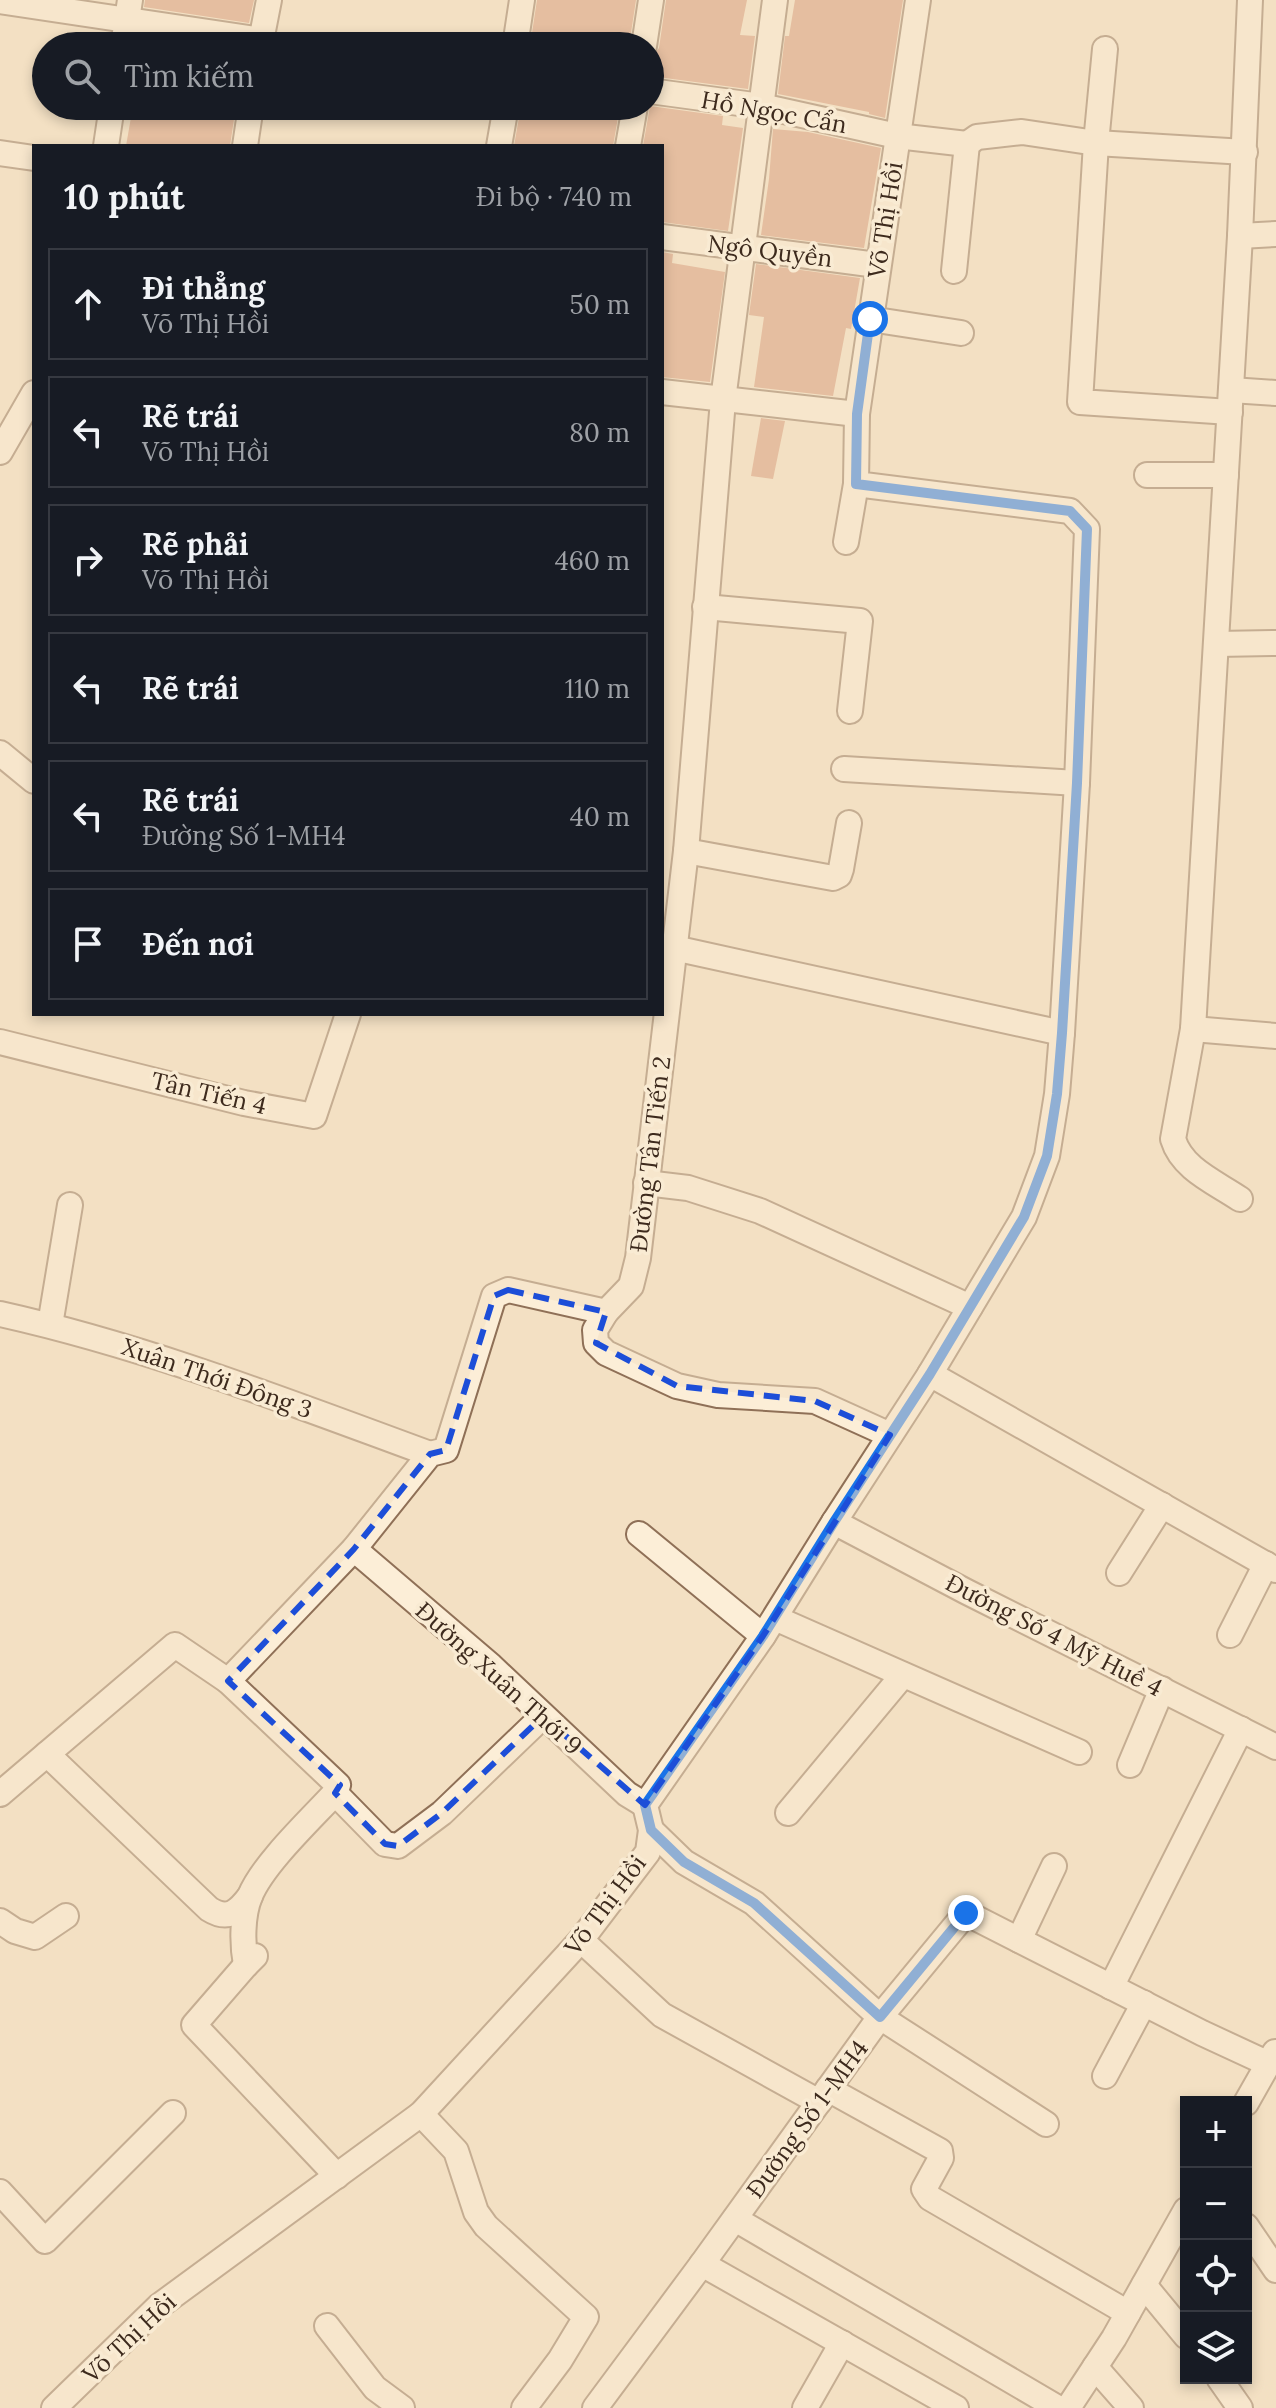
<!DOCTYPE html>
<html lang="vi">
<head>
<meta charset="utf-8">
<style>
  body { margin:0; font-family:Lora,serif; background:#20242c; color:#f1f3f6 }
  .controls { position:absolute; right:24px; bottom:24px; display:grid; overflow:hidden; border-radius:0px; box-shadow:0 4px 12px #0003 }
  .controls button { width:72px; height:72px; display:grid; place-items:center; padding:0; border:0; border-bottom:2px solid #363941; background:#171b24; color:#f1f3f6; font:40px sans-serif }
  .stop { position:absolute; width:24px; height:24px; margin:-18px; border:6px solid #1a73e8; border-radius:50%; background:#fff }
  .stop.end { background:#1a73e8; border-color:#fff; box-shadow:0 2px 8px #0008 }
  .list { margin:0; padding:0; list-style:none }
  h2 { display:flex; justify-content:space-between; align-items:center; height:104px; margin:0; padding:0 32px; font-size:34px }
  h2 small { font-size:26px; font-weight:400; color:#9ea1a6 }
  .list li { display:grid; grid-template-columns:52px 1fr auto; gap:24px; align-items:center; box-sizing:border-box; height:112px; margin:0 16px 16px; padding:0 16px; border:2px solid #363941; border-radius:0px }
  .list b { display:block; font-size:30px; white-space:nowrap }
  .list p { margin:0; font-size:26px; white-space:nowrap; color:#9ea1a6 }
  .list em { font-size:26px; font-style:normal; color:#9ea1a6 }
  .icon { flex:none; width:44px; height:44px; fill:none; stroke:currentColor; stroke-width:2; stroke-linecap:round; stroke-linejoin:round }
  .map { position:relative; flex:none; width:1276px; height:2408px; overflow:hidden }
  .search { position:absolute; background:#171b24; box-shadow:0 4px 12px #0003; left:32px; top:32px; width:632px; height:88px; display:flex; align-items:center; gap:20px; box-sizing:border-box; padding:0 28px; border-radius:44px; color:#9ea1a6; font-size:30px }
  .panel { position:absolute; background:#171b24; box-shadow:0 4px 12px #0003; left:32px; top:144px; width:632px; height:872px; border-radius:0px }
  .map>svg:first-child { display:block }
  .building { fill:#d59475 }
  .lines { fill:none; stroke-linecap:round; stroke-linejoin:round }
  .minor-casing { stroke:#8f7057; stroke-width:28 }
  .minor { stroke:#fceed7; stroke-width:24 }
  .route { stroke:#1a73e8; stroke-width:10 }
  .marked { fill:none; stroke:#1d4ed8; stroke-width:6; stroke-dasharray:16 10; stroke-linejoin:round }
  .labels { text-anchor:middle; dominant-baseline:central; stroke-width:7; stroke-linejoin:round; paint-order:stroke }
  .street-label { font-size:24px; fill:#3d2a1d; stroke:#f9ebd3 }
</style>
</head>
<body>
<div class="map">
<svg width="1276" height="2408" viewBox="0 0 1276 2408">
  <rect width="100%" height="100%" fill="#f3e0c3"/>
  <g class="building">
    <path d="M145 0H254L249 23 144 7Z"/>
    <path d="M537 0H636L629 46H530Z"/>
    <path d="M666 0H747L740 35 755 36 748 89 650 76V60L659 48Z"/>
    <path d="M795 0H903L885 118 869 114V112L778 94 785 36H789Z"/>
    <path d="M144 38 200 46H143Z"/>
    <path d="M133 106H236L230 146H126Z"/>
    <path d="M521 106H584L607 109V106H620L613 146H514Z"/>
    <path d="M650 106 723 116 722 125 743 128 728 231 662 222V146H643Z"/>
    <path d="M773 129 808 132 881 148 864 248 761 235 769 179Z"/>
    <path d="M662 252 673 254 672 263 725 272 710 382 662 377Z"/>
    <path d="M756 264 860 278 851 329 846 328 833 396 754 387 764 317 749 315Z"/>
    <path d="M761 418 785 421 773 479 751 476Z"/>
  </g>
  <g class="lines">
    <defs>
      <g id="minor">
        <path d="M775 0 723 400 686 851 638 1258 631 1286 606 1312 595 1330 596 1343 606 1353 677 1386 718 1395 815 1401 890 1435"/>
        <path d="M1250 0 1240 236 1193 1029 1276 1036"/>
        <path d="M0 1 261 40"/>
        <path d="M123 46 130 0"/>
        <path d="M260 46 269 0"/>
        <path d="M515 46 522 0"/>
        <path d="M644 46 651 0"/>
        <path d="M1105 49 1096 143 1080 402 1230 412"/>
        <path d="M650 91 761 106 897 136 967 144 954 271"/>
        <path d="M967 144 977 137 1022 132 1096 143 1245 152"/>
        <path d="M106 146 112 106"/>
        <path d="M245 146 251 106"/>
        <path d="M499 146 506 106"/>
        <path d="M628 146 635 106"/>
        <path d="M0 153 34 158"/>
        <path d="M1240 236 1276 234"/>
        <path d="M662 237 877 265"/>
        <path d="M870 319 961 333"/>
        <path d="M1231 390 1276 393"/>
        <path d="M662 392 857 414"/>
        <path d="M0 452 34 393"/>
        <path d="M1147 475H1226"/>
        <path d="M846 542 856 484"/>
        <path d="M705 607 860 621 850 711"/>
        <path d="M1217 644 1276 643"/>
        <path d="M0 753 34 781"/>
        <path d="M844 769 1077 783"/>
        <path d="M686 851 833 878 839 875 841 869 849 823"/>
        <path d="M674 948 1062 1033"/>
        <path d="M1193 1029 1173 1139C1182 1169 1215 1182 1240 1199"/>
        <path d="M0 1042 244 1103 314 1116 348 1014"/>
        <path d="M646 1183 688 1188 760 1211 970 1307"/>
        <path d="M0 1314C148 1347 288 1402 430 1454"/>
        <path d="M50 1325 70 1205"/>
        <path d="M930 1374 1276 1570"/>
        <path d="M834 1522 967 1592 1276 1747"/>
        <path d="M639 1534 763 1636"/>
        <path d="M354 1549 491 1666 627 1794 645 1805"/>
        <path d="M1119 1573 1162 1505"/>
        <path d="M775 1618 1079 1752"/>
        <path d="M1230 1635 1266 1564"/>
        <path d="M228 1681 338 1785 335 1793C311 1819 263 1864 250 1896 242 1915 242 1944 246 1965L255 1956"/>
        <path d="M47 1754 209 1909C228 1921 238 1912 250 1896"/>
        <path d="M1130 1765 1162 1689"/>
        <path d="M335 1793 385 1844 398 1846 442 1813 543 1716"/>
        <path d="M0 1794 175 1645 228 1681 354 1549 430 1454 446 1450 494 1296 508 1290 606 1312"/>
        <path d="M788 1813 903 1675"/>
        <path d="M651 1830 684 1862 754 1903 880 2017 1046 2124"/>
        <path d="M0 1921 15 1931 35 1937 66 1916"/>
        <path d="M581 1940 662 2015 819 2102"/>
        <path d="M1019 1940 1054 1866"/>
        <path d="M246 1965 194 2025 337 2176"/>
        <path d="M1111 1987 1241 1729"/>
        <path d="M1105 2076 1144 2003"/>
        <path d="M828 2089 940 2151 941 2158 924 2189 930 2198 1128 2313"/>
        <path d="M1246 2103 1275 2052"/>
        <path d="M421 2114 456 2151 476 2212 486 2226 586 2317 560 2360 524 2408"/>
        <path d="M0 2192 45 2241 173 2113"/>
        <path d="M735 2219 1058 2408"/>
        <path d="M1246 2226 1276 2270"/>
        <path d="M702 2264 956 2408"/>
        <path d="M1144 2285 1186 2336"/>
        <path d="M327 2326 375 2388 402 2408"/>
        <path d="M1095 2367 1131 2408"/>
        <path d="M1219 2378 1240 2408"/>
        <path d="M54 2408 159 2306 421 2114 581 1940 648 1852 651 1830 645 1805 763 1636 834 1522 930 1374 1024 1217 1047 1156 1057 1094 1062 1033 1077 783 1087 529 1070 511 856 484 857 414 918 0"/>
        <path d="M595 2408 702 2264 880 2017 966 1913 1202 2033 1269 2064"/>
        <path d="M805 2408 842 2343"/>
        <path d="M1068 2408 1114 2338 1186 2210"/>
      </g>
    </defs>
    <use href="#minor" class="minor-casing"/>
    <use href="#minor" class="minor"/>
  </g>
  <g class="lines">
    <path class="route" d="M870 319 857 414 856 484 1070 511 1087 529 1077 783 1062 1033 1057 1094 1047 1156 1024 1217 930 1374 834 1522 763 1636 645 1805 651 1830 684 1862 754 1903 880 2017 966 1913"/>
  </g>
  <path d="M0 0H1276V2408H0ZM508 1290 606 1312 596 1343 677 1386 815 1401 890 1435 763 1636 645 1805 543 1716 442 1813 398 1846 385 1844 335 1793 340 1785 228 1681 354 1549 430 1454 446 1450 494 1296Z" fill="#f3e0c3" fill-opacity=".55" fill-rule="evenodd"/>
  <path class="marked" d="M508 1290 606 1312 596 1343 677 1386 815 1401 890 1435 763 1636 645 1805 543 1716 442 1813 398 1846 385 1844 335 1793 340 1785 228 1681 354 1549 430 1454 446 1450 494 1296Z"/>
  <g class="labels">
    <g class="street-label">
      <text transform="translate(774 112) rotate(10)">Hồ Ngọc Cẩn</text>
      <text transform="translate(885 220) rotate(-81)">Võ Thị Hồi</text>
      <text transform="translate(770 251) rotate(7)">Ngô Quyền</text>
      <text transform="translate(209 1093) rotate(13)">Tân Tiến 4</text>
      <text transform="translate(650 1154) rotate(-83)">Đường Tân Tiến 2</text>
      <text transform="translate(217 1378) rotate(19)">Xuân Thới Đông 3</text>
      <text transform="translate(1054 1635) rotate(27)">Đường Số 4 Mỹ Huề 4</text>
      <text transform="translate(499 1678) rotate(42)">Đường Xuân Thới 9</text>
      <text transform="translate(605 1905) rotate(-53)">Võ Thị Hồi</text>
      <text transform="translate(807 2119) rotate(-54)">Đường Số 1-MH4</text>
      <text transform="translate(129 2338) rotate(-43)">Võ Thị Hồi</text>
    </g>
  </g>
</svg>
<div class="controls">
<button>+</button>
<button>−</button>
<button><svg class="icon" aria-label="locate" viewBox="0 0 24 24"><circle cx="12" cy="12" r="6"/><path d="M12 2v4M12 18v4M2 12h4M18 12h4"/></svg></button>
<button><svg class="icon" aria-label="layers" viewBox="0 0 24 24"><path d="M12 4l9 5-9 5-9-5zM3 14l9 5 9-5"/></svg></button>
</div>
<div class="stop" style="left:870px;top:319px"></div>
<div class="stop end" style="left:966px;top:1913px"></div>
<div class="search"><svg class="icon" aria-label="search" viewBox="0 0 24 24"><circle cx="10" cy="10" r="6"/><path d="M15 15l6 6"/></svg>Tìm kiếm</div>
<section class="panel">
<h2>10 phút<small>Đi bộ · 740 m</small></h2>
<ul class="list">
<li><svg class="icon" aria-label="ahead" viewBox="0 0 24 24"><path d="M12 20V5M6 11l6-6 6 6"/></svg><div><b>Đi thẳng</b><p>Võ Thị Hồi</p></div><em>50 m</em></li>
<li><svg class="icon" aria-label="left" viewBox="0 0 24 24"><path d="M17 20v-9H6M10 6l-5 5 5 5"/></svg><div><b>Rẽ trái</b><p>Võ Thị Hồi</p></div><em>80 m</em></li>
<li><svg class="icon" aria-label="right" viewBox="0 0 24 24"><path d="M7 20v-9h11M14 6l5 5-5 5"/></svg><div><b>Rẽ phải</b><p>Võ Thị Hồi</p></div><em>460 m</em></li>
<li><svg class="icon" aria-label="left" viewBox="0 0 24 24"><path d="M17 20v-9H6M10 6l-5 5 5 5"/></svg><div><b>Rẽ trái</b></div><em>110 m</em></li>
<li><svg class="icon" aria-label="left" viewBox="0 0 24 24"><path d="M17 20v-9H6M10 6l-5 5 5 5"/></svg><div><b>Rẽ trái</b><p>Đường Số 1-MH4</p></div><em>40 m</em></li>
<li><svg class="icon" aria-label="arrive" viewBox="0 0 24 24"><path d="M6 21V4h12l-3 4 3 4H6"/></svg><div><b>Đến nơi</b></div></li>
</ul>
</section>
</div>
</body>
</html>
